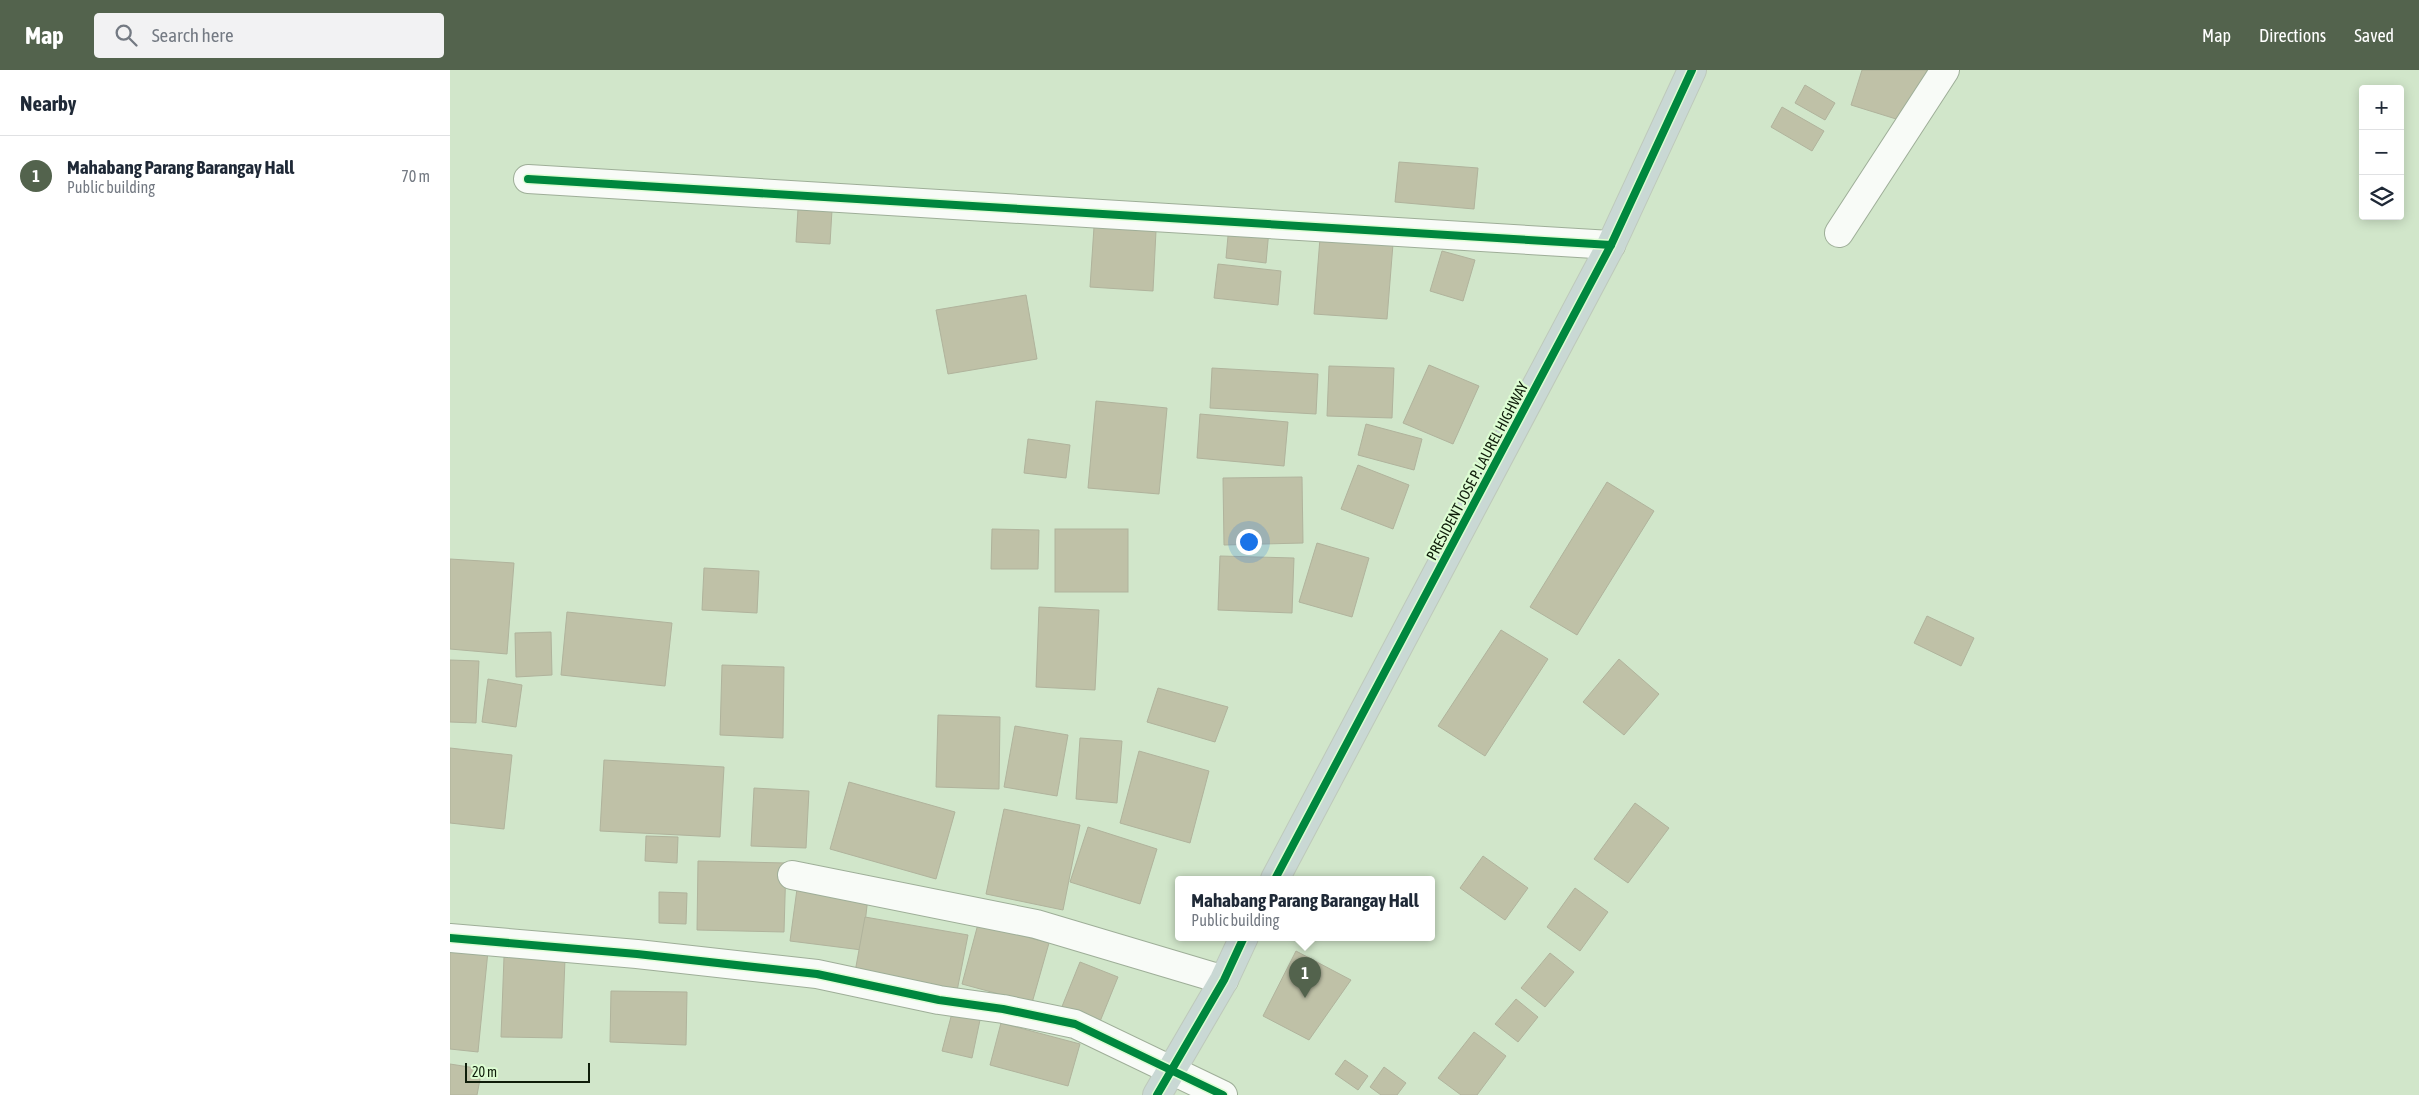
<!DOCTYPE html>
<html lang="en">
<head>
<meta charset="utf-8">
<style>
  body { margin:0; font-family:"Asap Condensed",sans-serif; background:#f2f2f3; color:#1f2937 }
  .controls { position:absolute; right:15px; top:15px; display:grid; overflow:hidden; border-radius:5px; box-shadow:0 2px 12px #0003 }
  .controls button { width:45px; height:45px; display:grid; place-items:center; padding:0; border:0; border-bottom:1px solid #e0e1e3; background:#fff; color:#1f2937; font:25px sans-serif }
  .scale { position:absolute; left:15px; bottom:12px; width:125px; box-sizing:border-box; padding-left:5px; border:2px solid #0f1d0a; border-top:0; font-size:14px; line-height:18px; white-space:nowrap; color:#0f1d0a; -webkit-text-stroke:4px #ddfdd3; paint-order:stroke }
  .you { position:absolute; left:798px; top:471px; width:18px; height:18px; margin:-12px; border:4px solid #fff; border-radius:50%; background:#1a73e8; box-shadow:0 0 0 8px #1a73e833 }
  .badge { display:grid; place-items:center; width:32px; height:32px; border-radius:50%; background:#53634d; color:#fff; font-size:16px; font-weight:700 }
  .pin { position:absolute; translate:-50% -41px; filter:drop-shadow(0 1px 2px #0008) }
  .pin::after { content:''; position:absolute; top:26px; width:18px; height:15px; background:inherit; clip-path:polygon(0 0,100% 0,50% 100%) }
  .popup { position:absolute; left:725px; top:806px; width:260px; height:65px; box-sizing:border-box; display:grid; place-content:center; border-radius:5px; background:#fff; filter:drop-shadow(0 1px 4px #0005); font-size:16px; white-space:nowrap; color:#747a83 }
  .popup b { font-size:19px; color:#1f2937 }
  .popup::after { content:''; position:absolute; left:50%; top:100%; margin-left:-10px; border:10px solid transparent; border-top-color:#fff }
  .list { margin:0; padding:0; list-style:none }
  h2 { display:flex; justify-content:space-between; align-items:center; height:65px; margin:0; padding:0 20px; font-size:21px }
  h2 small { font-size:16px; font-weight:400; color:#747a83 }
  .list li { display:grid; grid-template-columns:32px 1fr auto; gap:15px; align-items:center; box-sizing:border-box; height:80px; padding:0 20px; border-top:1px solid #e0e1e3 }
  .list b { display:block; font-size:19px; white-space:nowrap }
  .list p { margin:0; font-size:16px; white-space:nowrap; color:#747a83 }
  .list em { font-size:16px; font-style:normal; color:#747a83 }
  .icon { flex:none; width:28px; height:28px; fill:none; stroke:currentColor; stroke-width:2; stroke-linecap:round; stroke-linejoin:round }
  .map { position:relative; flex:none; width:1969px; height:1025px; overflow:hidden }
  header { display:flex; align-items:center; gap:30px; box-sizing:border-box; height:70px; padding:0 25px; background:#53634d; color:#fff }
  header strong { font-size:24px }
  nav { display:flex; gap:28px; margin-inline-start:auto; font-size:18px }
  .search { width:350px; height:45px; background:#f2f2f3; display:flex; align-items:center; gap:12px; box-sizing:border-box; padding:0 18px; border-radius:5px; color:#747a83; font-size:19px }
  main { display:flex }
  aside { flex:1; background:#fff }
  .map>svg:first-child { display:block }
  .building { fill:#bfc1a7; stroke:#b0b39c }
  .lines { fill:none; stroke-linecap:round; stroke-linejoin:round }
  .minor-casing { stroke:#9eae98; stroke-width:30 }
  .highway-casing { stroke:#bec9bb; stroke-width:30 }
  .minor { stroke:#f8fbf7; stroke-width:28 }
  .highway { stroke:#c9d8d4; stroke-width:28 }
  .cycleway-casing { stroke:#ddfdd3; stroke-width:11 }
  .cycleway { stroke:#00873e; stroke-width:8 }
  .labels { text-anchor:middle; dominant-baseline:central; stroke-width:4.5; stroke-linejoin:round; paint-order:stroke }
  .street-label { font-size:15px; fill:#0f1d0a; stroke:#ddfdd3 }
</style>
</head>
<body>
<header>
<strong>Map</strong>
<div class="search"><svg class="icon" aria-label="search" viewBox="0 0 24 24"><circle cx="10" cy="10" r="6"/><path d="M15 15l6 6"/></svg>Search here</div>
<nav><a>Map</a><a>Directions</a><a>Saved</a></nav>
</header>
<main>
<aside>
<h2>Nearby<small></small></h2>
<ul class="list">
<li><span class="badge">1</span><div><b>Mahabang Parang Barangay Hall</b><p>Public building</p></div><em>70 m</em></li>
</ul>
</aside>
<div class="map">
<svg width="1969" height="1025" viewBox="0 0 1969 1025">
  <rect width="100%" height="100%" fill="#d1e6ca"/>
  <g class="building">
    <path d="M1412 0H1477L1459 53 1401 35Z"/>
    <path d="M1355 15 1385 33 1375 50 1345 33Z"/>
    <path d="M1332 37 1374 61 1362 81 1321 57Z"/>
    <path d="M949 92 1028 98 1024 139 945 132Z"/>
    <path d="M348 139 382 140 380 174 346 172Z"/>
    <path d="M780 144 820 149 816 193 776 188Z"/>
    <path d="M644 157 706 161 703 221 640 217Z"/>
    <path d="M870 168 943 174 937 249 864 244Z"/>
    <path d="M992 181 1025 190 1013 231 980 221Z"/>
    <path d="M768 194 831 201 828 235 764 228Z"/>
    <path d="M576 225 587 289 498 304 486 240Z"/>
    <path d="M979 295 1029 316 1003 374 953 353Z"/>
    <path d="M879 296 944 298 942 348 877 346Z"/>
    <path d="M762 298 868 304 866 344 760 338Z"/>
    <path d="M646 331 717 338 709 424 638 418Z"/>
    <path d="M750 344 838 352 834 396 747 388Z"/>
    <path d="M916 354 972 369 964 400 908 385Z"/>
    <path d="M578 369 620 375 616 408 574 403Z"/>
    <path d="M908 395 959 415 943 459 891 439Z"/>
    <path d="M852 407 853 473 774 475 773 408Z"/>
    <path d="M1157 412 1204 441 1127 565 1080 537Z"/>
    <path d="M542 459 589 460 588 499H541Z"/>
    <rect x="605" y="459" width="73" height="63"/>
    <path d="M867 473 919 488 902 547 849 532Z"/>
    <path d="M770 486 844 488 842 543 768 540Z"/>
    <path d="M0 489 64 493 57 584 0 579Z"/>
    <path d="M254 498 309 501 307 543 252 540Z"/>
    <path d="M589 537 649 540 645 620 586 617Z"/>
    <path d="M117 542 222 553 215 616 111 605Z"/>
    <path d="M1477 546 1524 568 1511 596 1464 573Z"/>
    <path d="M1051 560 1098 589 1035 686 988 656Z"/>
    <path d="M101 562 102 605 66 607 65 563Z"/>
    <path d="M1169 589 1209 624 1174 665 1133 632Z"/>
    <path d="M0 590 29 591 26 653 0 652Z"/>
    <path d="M272 595 334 597 333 668 270 665Z"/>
    <path d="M38 609 72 615 66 657 32 652Z"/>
    <path d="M708 618 778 637 765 672 697 652Z"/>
    <path d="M488 645 550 647 549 719 486 717Z"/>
    <path d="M565 656 618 665 607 726 554 717Z"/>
    <path d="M630 668 672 671 667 733 626 729Z"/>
    <path d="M0 678 62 685 54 759 0 753Z"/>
    <path d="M689 681 759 701 740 773 670 753Z"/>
    <path d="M154 690 274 697 270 767 150 761Z"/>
    <path d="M399 712 505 742 486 809 380 779Z"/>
    <path d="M304 718 359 721 356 778 301 776Z"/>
    <path d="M1185 733 1219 758 1178 813 1144 789Z"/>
    <path d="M554 739 630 755 613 840 536 824Z"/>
    <path d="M638 757 707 779 690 834 620 812Z"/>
    <path d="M196 766 228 767 227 793 195 791Z"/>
    <path d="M1033 786 1078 818 1055 850 1010 818Z"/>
    <path d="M248 791 336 793 334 862 247 860Z"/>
    <path d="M1125 818 1158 842 1130 881 1097 857Z"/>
    <path d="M347 819 418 827 412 880 340 871Z"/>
    <path d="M209 822 237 823 236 854 209 853Z"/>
    <path d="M415 847 518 865 507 921 405 902Z"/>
    <path d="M528 854 599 873 582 933 512 914Z"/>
    <path d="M0 877 38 881 28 982 0 979Z"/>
    <path d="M846 881 901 910 859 970 813 946Z"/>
    <path d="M1100 883 1124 902 1095 937 1071 918Z"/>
    <path d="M54 887 115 889 112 968 51 967Z"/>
    <path d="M630 892 668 907 649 954 611 939Z"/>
    <path d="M161 921 237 922 236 975 160 972Z"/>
    <path d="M1066 929 1088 947 1068 972 1045 954Z"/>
    <path d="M502 943 530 950 522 988 492 981Z"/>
    <path d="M551 953 630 974 618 1016 540 995Z"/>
    <path d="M1024 962 1056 986 1027 1025H1011L988 1008Z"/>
    <path d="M895 990 918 1006 908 1020 885 1004Z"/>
    <path d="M0 994 32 999 27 1025H0Z"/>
    <path d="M934 997 956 1013 947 1025H931L920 1017Z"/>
  </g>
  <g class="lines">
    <defs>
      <g id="minor">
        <path d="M78 109 1161 175"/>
        <path d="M1389 163 1495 0"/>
        <path d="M342 805 586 854 774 910"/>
        <path d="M0 868 187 884 367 904 489 930 553 939 625 954 773 1025"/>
      </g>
      <g id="highway">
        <path d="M825 809 1161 175 1242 0"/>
        <path d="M707 1025 774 910 794 867"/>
      </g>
    </defs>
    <use href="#minor" class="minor-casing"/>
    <use href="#highway" class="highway-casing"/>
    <use href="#minor" class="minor"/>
    <use href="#highway" class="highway"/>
    <defs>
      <g id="cycleway">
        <path d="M78 109 1161 175"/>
        <path d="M825 809 1161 175 1242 0"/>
        <path d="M0 868 187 884 367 904 489 930 553 939 625 954 773 1025"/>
        <path d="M707 1025 774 910 794 867"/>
      </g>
    </defs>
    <use href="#cycleway" class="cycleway-casing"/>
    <use href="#cycleway" class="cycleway"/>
  </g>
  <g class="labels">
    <g class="street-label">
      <text transform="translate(1027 401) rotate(-62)">PRESIDENT JOSE P. LAUREL HIGHWAY</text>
    </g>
  </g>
</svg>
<div class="controls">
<button>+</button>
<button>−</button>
<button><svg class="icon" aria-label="layers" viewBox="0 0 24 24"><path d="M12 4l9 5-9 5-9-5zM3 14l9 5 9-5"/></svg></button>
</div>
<div class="scale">20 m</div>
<div class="you"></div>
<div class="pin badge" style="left:855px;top:928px">1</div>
<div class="popup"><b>Mahabang Parang Barangay Hall</b>Public building</div>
</div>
</main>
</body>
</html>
